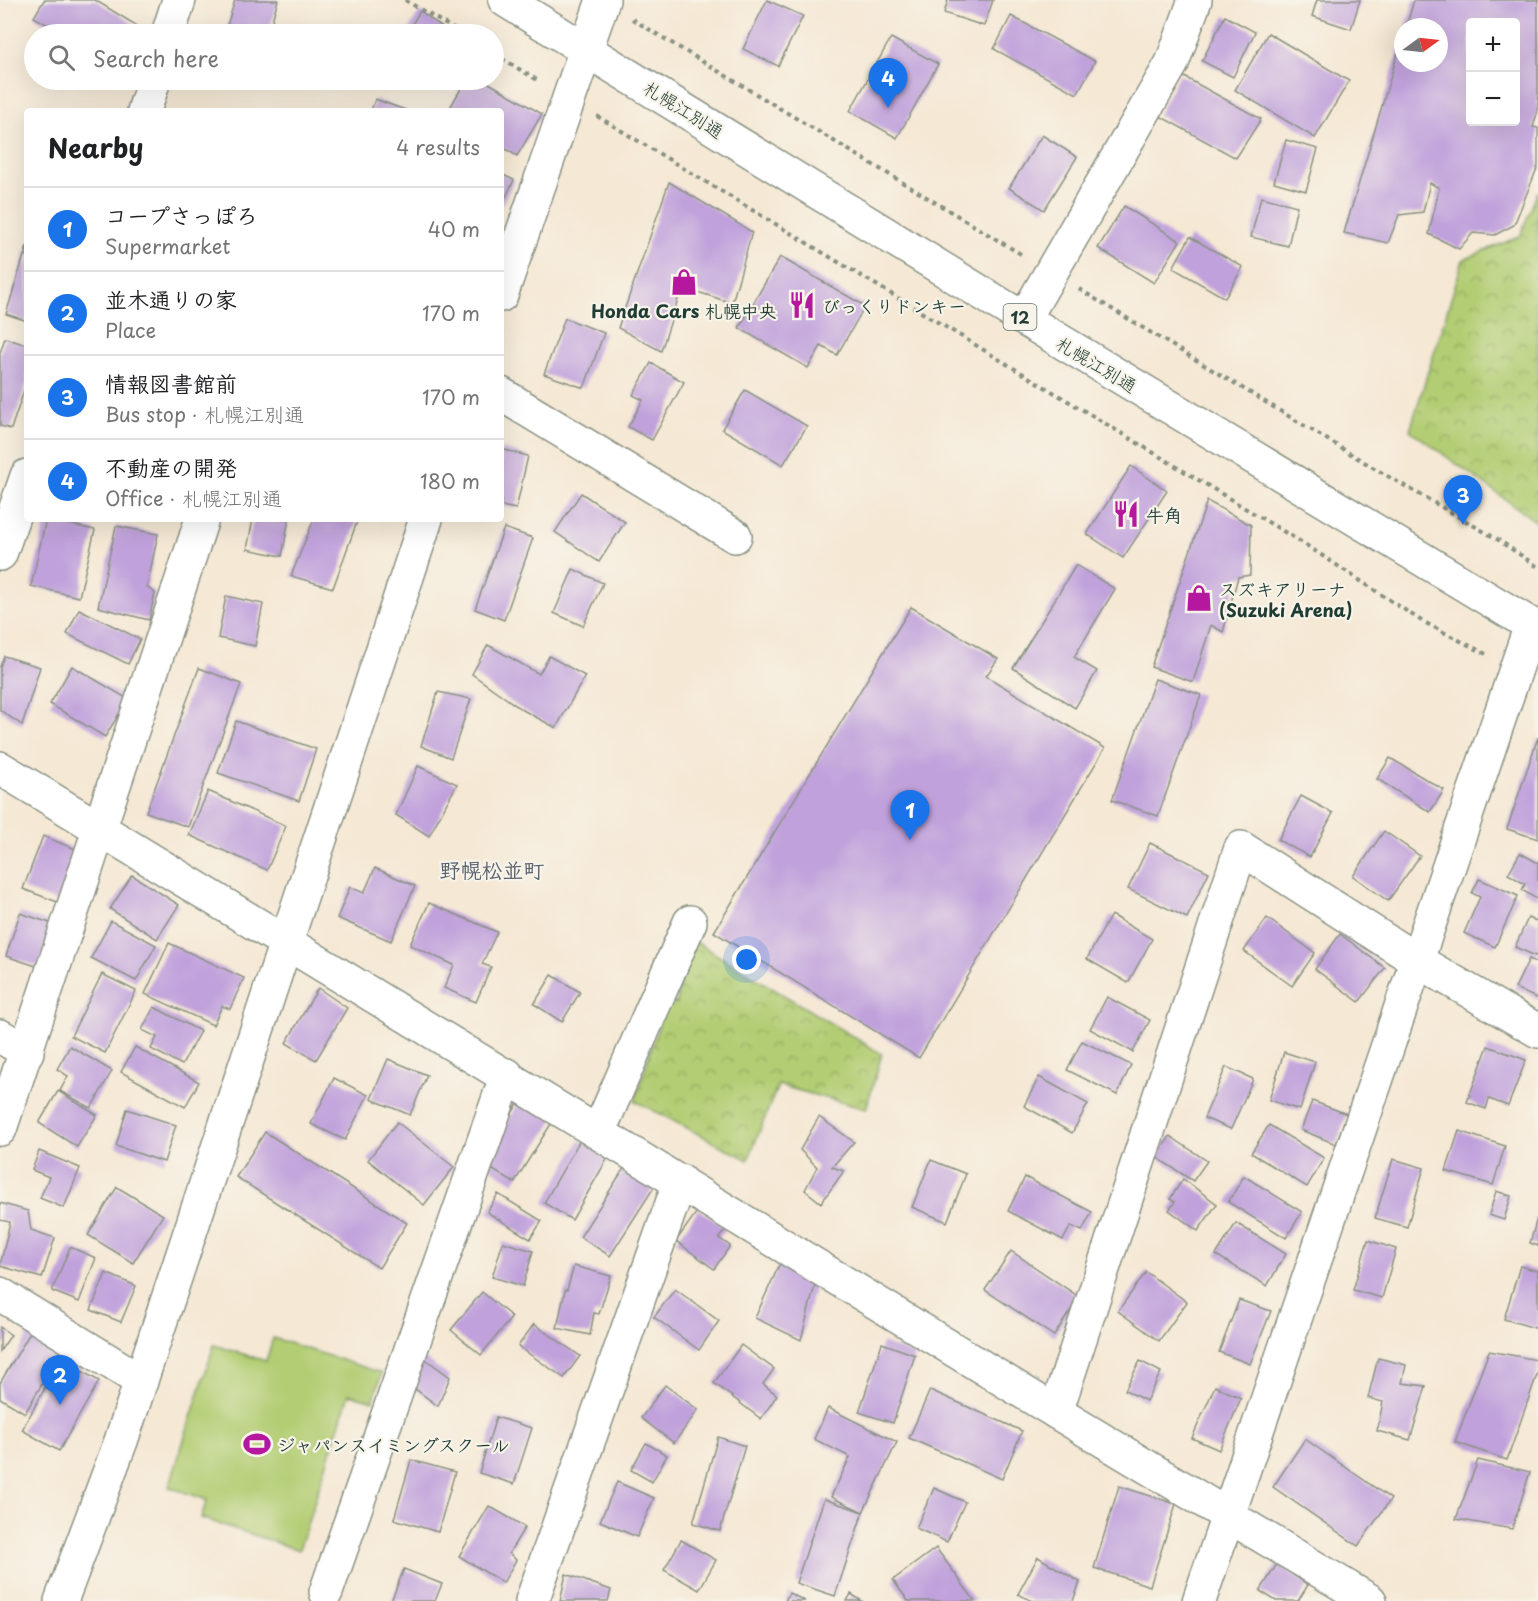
<!DOCTYPE html>
<html lang="en">
<head>
<meta charset="utf-8">
<style>
  body { margin:0; font-family:"Playpen Sans","Klee One",sans-serif; background:#f6f6f6; color:#202124 }
  .controls { position:absolute; right:18px; top:18px; display:grid; overflow:hidden; border-radius:6px; box-shadow:0 6px 24px #0002 }
  .controls button { width:54px; height:54px; display:grid; place-items:center; padding:0; border:0; border-bottom:2px solid #e0e0e0; background:#fff; color:#202124; font:30px sans-serif }
  .compass { position:absolute; left:1394px; top:18px; width:54px; height:54px; border-radius:50%; background:#fff; box-shadow:0 6px 24px #0002; rotate:75deg }
  .you { position:absolute; left:747px; top:960px; width:21px; height:21px; margin:-15px; border:4px solid #fff; border-radius:50%; background:#1a73e8; box-shadow:0 0 0 9px #1a73e833 }
  .badge { display:grid; place-items:center; width:39px; height:39px; border-radius:50%; background:#1a73e8; color:#fff; font-size:20px; font-weight:700 }
  .pin { position:absolute; translate:-50% -50px; filter:drop-shadow(0 2px 3px #0008) }
  .pin::after { content:''; position:absolute; top:32px; width:21px; height:18px; background:inherit; clip-path:polygon(0 0,100% 0,50% 100%) }
  .list { margin:0; padding:0; list-style:none }
  h2 { display:flex; justify-content:space-between; align-items:center; height:78px; margin:0; padding:0 24px; font-size:26px }
  h2 small { font-size:20px; font-weight:400; color:#757577 }
  .list li { display:grid; grid-template-columns:39px 1fr auto; gap:18px; align-items:center; box-sizing:border-box; height:84px; padding:0 24px; border-top:2px solid #e0e0e0 }
  .list b { display:block; font-size:22px; white-space:nowrap }
  .list p { margin:0; font-size:20px; white-space:nowrap; color:#757577 }
  .list em { font-size:20px; font-style:normal; color:#757577 }
  .icon { flex:none; width:33px; height:33px; fill:none; stroke:currentColor; stroke-width:2; stroke-linecap:round; stroke-linejoin:round }
  .map { position:relative; flex:none; width:1538px; height:1601px; overflow:hidden }
  .search { position:absolute; background:#fff; box-shadow:0 6px 24px #0002; left:24px; top:24px; width:480px; height:66px; display:flex; align-items:center; gap:15px; box-sizing:border-box; padding:0 21px; border-radius:33px; color:#757577; font-size:22px }
  .panel { position:absolute; background:#fff; box-shadow:0 6px 24px #0002; left:24px; top:108px; width:480px; height:414px; border-radius:6px }
  .map>svg:first-child { display:block }
  .park { fill:url(#park-crowns); stroke:#688554; stroke-width:1.5 }
  .garden { fill:#b2cd73; stroke:#688554; stroke-width:1.5 }
  .building { fill:#c0a1db; fill-rule:evenodd }
  .lines { fill:none; stroke-linecap:round; stroke-linejoin:round }
  .minor-casing { stroke:#8a9284; stroke-width:36 }
  .highway-casing { stroke:#8a9284; stroke-width:36 }
  .path { stroke:#8a9284; stroke-width:4; stroke-dasharray:4.5 4.5; stroke-linecap:butt }
  .minor { stroke:#fff; stroke-width:33 }
  .highway { stroke:#fff; stroke-width:33 }
  .labels { text-anchor:middle; dominant-baseline:central; stroke-width:4.5; stroke-linejoin:round; paint-order:stroke }
  .shield { fill:#f7f3e8; stroke:#60746a; stroke-width:1.5 }
  .shield-label { font-size:16px; font-weight:bold; fill:#1f3d34 }
  .street-label { font-size:18px; fill:#1f3d34; stroke:#f7f3e8 }
  .poi-label { font-size:18px; font-weight:bold; fill:#1f3d34; stroke:#f7f3e8; text-anchor:start }
  .quarter-label { font-size:21px; font-weight:bold; fill:#57606e; stroke:#f7f3e8 }
</style>
</head>
<body>
<div class="map">
<svg width="1538" height="1601" viewBox="0 0 1538 1601">
  <defs>
    <pattern id="park-crowns" width="20" height="18" patternUnits="userSpaceOnUse" patternTransform="scale(1.5)"><rect width="20" height="18" fill="#b2cd73"/><path d="M2 6a3 3 0 1 1 6 0M12 15a3 3 0 1 1 6 0" fill="none" stroke="#90a85f"/></pattern>
  </defs>
  <rect width="100%" height="100%" fill="#f7f3e8"/>
  <filter id="ink" filterUnits="userSpaceOnUse"><feTurbulence type="fractalNoise" baseFrequency=".0167" numOctaves="2"/><feDisplacementMap in="SourceGraphic" scale="12" xChannelSelector="R" yChannelSelector="G"/><feConvolveMatrix kernelMatrix="1 2 1 2 8 2 1 2 1" color-interpolation-filters="sRGB"/></filter>
  <filter id="wash" filterUnits="userSpaceOnUse"><feTurbulence type="fractalNoise" baseFrequency=".008" numOctaves="4" result="noise"/><feDisplacementMap in="SourceGraphic" scale="24" xChannelSelector="R" yChannelSelector="G"/><feGaussianBlur stdDeviation="1.35" result="paint"/><feColorMatrix in="noise" values="0 0 0 0 0 0 0 0 0 0 0 0 0 0 0 0 0 1.4 0 .05"/><feComposite in="paint" operator="in"/></filter>
  <g filter="url(#wash)">
    <rect width="100%" height="100%" fill="#f5e8d4"/>
    <g class="park">
      <path d="M1538 191V523L1410 430 1463 260 1520 236Z"/>
      <path d="M689 938 882 1054 866 1109 778 1085 748 1160 635 1101 667 999 676 1004Z"/>
    </g>
    <path class="garden" d="M273 1338 382 1373 373 1401 349 1394 299 1550 201 1518 207 1500 169 1487 214 1345 266 1361Z"/>
    <g id="blocks">
      <g class="building">
        <path d="M44 0H95L139 27 135 34H64L34 17Z"/>
        <path d="M235 0H278L268 34H245L226 29Z"/>
        <path d="M767 0 803 16 778 66 743 49Z"/>
        <path d="M948 0H993L984 26 944 13Z"/>
        <path d="M1317 0H1360L1351 29 1312 16Z"/>
        <path d="M1414 0H1538V110L1533 127 1538 128V166L1514 225 1495 235 1473 233 1459 249 1429 234 1439 188 1430 183 1423 212 1399 215 1388 243 1344 233 1402 39 1403 63H1439V27H1406ZM1470 22H1516V122H1470Z"/>
        <path d="M420 11 451 34H406Z"/>
        <path d="M1011 16 1095 61 1077 94 994 49Z"/>
        <path d="M1225 16 1255 32 1233 77 1202 61Z"/>
        <path d="M1268 33 1349 81 1315 138 1235 90Z"/>
        <path d="M891 38 938 64 897 138 850 111Z"/>
        <path d="M1179 74 1261 119 1236 158 1158 115Z"/>
        <path d="M217 80H240L238 86Z"/>
        <path d="M466 80H484L542 114 517 156 501 146V111H448Z"/>
        <path d="M375 99 408 111H371Z"/>
        <path d="M1042 135 1077 157 1044 210 1009 188Z"/>
        <path d="M1286 140 1318 149 1306 191 1274 182Z"/>
        <path d="M501 174 514 180 501 207Z"/>
        <path d="M669 182 752 232 732 303 682 287 661 351 618 328Z"/>
        <path d="M1261 197 1297 206 1288 246 1251 237Z"/>
        <path d="M1124 206 1180 241 1154 283 1098 248Z"/>
        <path d="M1190 237 1243 267 1225 298 1173 268Z"/>
        <path d="M27 246V321L6 314Z"/>
        <path d="M780 257 865 306 837 355 821 346 808 368 739 328Z"/>
        <path d="M565 318 604 333 584 388 544 374Z"/>
        <path d="M5 338 27 345V382L11 429 0 426V353Z"/>
        <path d="M651 363 684 382 652 440 628 427 643 400 633 395Z"/>
        <path d="M745 390 807 426 783 465 722 429Z"/>
        <path d="M501 449 528 456 516 509 501 506Z"/>
        <path d="M1131 466 1167 491 1123 558 1087 534Z"/>
        <path d="M581 493 625 522 599 562 555 532Z"/>
        <path d="M1207 501 1251 525 1250 575 1238 577 1223 632 1211 625 1193 682 1151 667Z"/>
        <path d="M46 519 95 530 79 597 31 586Z"/>
        <path d="M253 519H289L282 556 247 549Z"/>
        <path d="M314 519H358L333 588 291 576Z"/>
        <path d="M116 526 158 534 147 587 155 593 149 620 98 607Z"/>
        <path d="M504 528 533 538 504 620 475 609Z"/>
        <path d="M1076 565 1115 589 1074 657 1097 671 1075 708 1013 668Z"/>
        <path d="M573 569 603 583 583 626 554 613Z"/>
        <path d="M226 596 263 604 255 646 218 638Z"/>
        <path d="M911 607 998 659 986 676 1105 748 919 1058 714 932Z"/>
        <path d="M79 609 140 639 128 664 67 634Z"/>
        <path d="M488 645 539 674 549 656 585 676 556 728 521 709 472 674Z"/>
        <path d="M4 656 40 667 22 725 0 710V667Z"/>
        <path d="M72 666 128 699 105 737 50 704Z"/>
        <path d="M199 668 241 684 188 827 146 812Z"/>
        <path d="M1155 679 1201 695 1158 816 1112 800Z"/>
        <path d="M438 692 471 699 451 758 421 746Z"/>
        <path d="M236 721 316 749 299 801 218 773Z"/>
        <path d="M1538 737V839L1507 829Z"/>
        <path d="M1390 758 1444 790 1430 812 1377 779Z"/>
        <path d="M418 766 457 784 429 836 396 815Z"/>
        <path d="M208 791 286 826 267 870 189 835Z"/>
        <path d="M1301 796 1333 813 1310 857 1278 840Z"/>
        <path d="M1384 831 1420 856 1388 901 1353 876Z"/>
        <path d="M43 836 80 851 60 903 23 889Z"/>
        <path d="M1150 843 1209 872 1187 918 1128 889Z"/>
        <path d="M1520 853 1538 863V900L1522 890 1525 884 1508 874Z"/>
        <path d="M375 868 415 886 391 941 337 918 350 887 364 893Z"/>
        <path d="M132 875 179 905 157 939 110 909Z"/>
        <path d="M1479 879 1518 896 1495 947 1464 933 1480 897 1472 893Z"/>
        <path d="M429 903 497 932 482 964 491 967 476 1002 444 988 454 965 410 945Z"/>
        <path d="M20 913 53 924 39 967 6 956Z"/>
        <path d="M1111 915 1152 939 1128 983 1087 959Z"/>
        <path d="M1267 918 1315 953 1292 986 1244 951Z"/>
        <path d="M1528 918 1538 922V957L1515 947Z"/>
        <path d="M111 921 156 945 136 981 91 958Z"/>
        <path d="M1340 934 1385 968 1359 1002 1315 969Z"/>
        <path d="M169 943 244 978 230 1009 222 1006 213 1025 145 994Z"/>
        <path d="M1529 959 1538 963V999L1515 988Z"/>
        <path d="M102 974 136 991 105 1053 71 1036Z"/>
        <path d="M552 975 580 992 562 1022 534 1004Z"/>
        <path d="M318 988 347 1008 316 1060 286 1043Z"/>
        <path d="M1107 997 1150 1020 1133 1052 1090 1029Z"/>
        <path d="M154 1007 200 1031 182 1065 151 1049 157 1037 142 1030Z"/>
        <path d="M1082 1041 1131 1065 1117 1095 1067 1070Z"/>
        <path d="M70 1046 112 1071 91 1108 60 1091 68 1076 57 1069Z"/>
        <path d="M1488 1046 1526 1060 1508 1106 1489 1099 1486 1109 1467 1102Z"/>
        <path d="M135 1047 199 1082 185 1107 121 1072Z"/>
        <path d="M1284 1052 1315 1062 1300 1110 1269 1100Z"/>
        <path d="M388 1059 427 1075 410 1115 371 1099Z"/>
        <path d="M1226 1067 1253 1079 1231 1129 1204 1118Z"/>
        <path d="M1039 1077 1088 1104 1072 1133 1024 1106Z"/>
        <path d="M334 1078 368 1095 345 1140 311 1124Z"/>
        <path d="M58 1091 97 1115 77 1147 39 1123Z"/>
        <path d="M523 1095 556 1116 514 1183 482 1163Z"/>
        <path d="M1312 1101 1347 1114 1336 1144 1301 1130Z"/>
        <path d="M127 1109 176 1125 164 1162 116 1146Z"/>
        <path d="M819 1117 854 1142 832 1167 844 1171 821 1203 805 1190 817 1167 800 1150Z"/>
        <path d="M397 1122 454 1167 424 1205 368 1160Z"/>
        <path d="M1269 1125 1324 1158 1307 1187 1251 1153Z"/>
        <path d="M1459 1131 1505 1146 1493 1185 1446 1171Z"/>
        <path d="M265 1132 407 1223 379 1268 236 1177Z"/>
        <path d="M1170 1136 1207 1161 1193 1181 1156 1157Z"/>
        <path d="M580 1140 609 1156 572 1220 544 1203Z"/>
        <path d="M39 1151 80 1168 64 1208 40 1198 49 1177 32 1170Z"/>
        <path d="M1393 1159 1424 1168 1407 1227 1375 1218Z"/>
        <path d="M931 1160 966 1174 947 1222 912 1207Z"/>
        <path d="M628 1162 658 1181 610 1256 580 1237Z"/>
        <path d="M1244 1176 1302 1212 1286 1238 1228 1202Z"/>
        <path d="M1025 1177 1092 1212 1082 1231 1071 1226 1063 1240 1008 1211Z"/>
        <path d="M1183 1179 1217 1204 1198 1231 1169 1210 1175 1202 1170 1199Z"/>
        <path d="M117 1187 163 1215 133 1263 88 1235Z"/>
        <path d="M1496 1191 1511 1196 1504 1220 1489 1215Z"/>
        <path d="M498 1194 542 1221 530 1239 487 1212Z"/>
        <path d="M0 1203 28 1211 31 1230 55 1238 42 1278 0 1266 10 1222 0 1220Z"/>
        <path d="M699 1209 726 1229 719 1238 730 1246 714 1269 676 1241Z"/>
        <path d="M1537 1218H1538V1246L1530 1243Z"/>
        <path d="M1236 1223 1286 1254 1267 1286 1216 1255Z"/>
        <path d="M1368 1240 1396 1249 1382 1298 1353 1290Z"/>
        <path d="M503 1242 533 1251 523 1286 492 1277Z"/>
        <path d="M70 1247 96 1258 79 1302 52 1291Z"/>
        <path d="M1011 1251 1079 1297 1054 1336 985 1290Z"/>
        <path d="M781 1261 817 1277 801 1340 755 1318Z"/>
        <path d="M574 1266 611 1276 599 1314 594 1313 590 1335 557 1328 565 1290H567Z"/>
        <path d="M1520 1266 1538 1271V1329L1504 1319Z"/>
        <path d="M1146 1272 1187 1302 1159 1341 1118 1311Z"/>
        <path d="M106 1273 136 1286 121 1322 91 1310Z"/>
        <path d="M675 1289 719 1321 699 1350 654 1317Z"/>
        <path d="M482 1292 512 1317 481 1355 451 1330Z"/>
        <path d="M1239 1300 1271 1311 1250 1364 1219 1352Z"/>
        <path d="M534 1324 580 1356 564 1378 518 1346Z"/>
        <path d="M0 1327 11 1335 0 1351Z"/>
        <path d="M31 1331 62 1350 25 1413 0 1398V1383Z"/>
        <path d="M882 1343 915 1355 893 1423 859 1412Z"/>
        <path d="M741 1345 774 1369 763 1384 777 1395 761 1419 714 1383Z"/>
        <path d="M1489 1351 1538 1360V1372L1507 1460 1455 1442Z"/>
        <path d="M424 1358 450 1377 438 1406 406 1382Z"/>
        <path d="M1378 1358 1406 1365 1402 1383 1426 1386 1410 1440 1377 1431 1383 1402 1368 1398Z"/>
        <path d="M61 1359 99 1381 59 1451 22 1430Z"/>
        <path d="M1140 1361 1161 1372 1146 1401 1125 1390Z"/>
        <path d="M665 1385 698 1410 674 1443 641 1418Z"/>
        <path d="M1215 1386 1241 1398 1219 1450 1192 1438Z"/>
        <path d="M930 1390 1022 1431 1002 1479 909 1438Z"/>
        <path d="M828 1408 897 1442 863 1512 831 1497 850 1457 814 1439Z"/>
        <path d="M496 1417 532 1428 514 1484 479 1473Z"/>
        <path d="M718 1437 745 1446 720 1531 693 1523Z"/>
        <path d="M1305 1439 1391 1499 1358 1546 1273 1487Z"/>
        <path d="M646 1443 667 1455 652 1482 631 1470Z"/>
        <path d="M411 1460 455 1472 438 1532 394 1519Z"/>
        <path d="M1478 1460 1530 1472 1512 1529 1456 1519Z"/>
        <path d="M617 1482 654 1498 637 1537 600 1521Z"/>
        <path d="M1119 1486 1176 1504 1150 1586 1094 1568Z"/>
        <path d="M934 1488 965 1502 947 1542 916 1528Z"/>
        <path d="M824 1499 863 1512 835 1596 796 1583Z"/>
        <path d="M489 1506 525 1527 509 1553 516 1560 503 1583 459 1556Z"/>
        <path d="M681 1540 716 1560 699 1590 664 1570Z"/>
        <path d="M936 1548 975 1601H908L893 1580Z"/>
        <path d="M1038 1557 1080 1582 1073 1601H1032L1018 1594Z"/>
        <path d="M1277 1564 1308 1585 1298 1601H1276L1260 1591Z"/>
        <path d="M404 1569 442 1584 435 1601H391Z"/>
        <path d="M566 1574 611 1590 608 1601H560Z"/>
        <path d="M789 1593 805 1601H785Z"/>
        <path d="M851 1594 862 1601H847Z"/>
      </g>
    </g>
  </g>
  <g filter="url(#ink)">
    <use href="#blocks" fill-opacity="0" stroke="#8a9284" stroke-width="1.5"/>
    <g class="lines">
      <defs>
        <g id="minor">
          <path d="M168 34 179 0"/>
          <path d="M144 111 154 80"/>
          <path d="M501 295 603 0"/>
          <path d="M1024 319 1172 63 1195 0"/>
          <path d="M501 394 735 536"/>
          <path d="M0 554 27 476"/>
          <path d="M0 768 1056 1412 1370 1601"/>
          <path d="M0 1036 27 1052"/>
          <path d="M0 1129 202 519"/>
          <path d="M599 1131 690 922"/>
          <path d="M0 1294 141 1381"/>
          <path d="M1056 1412 1241 848 1416 960 1538 1031"/>
          <path d="M326 1592 507 1075"/>
          <path d="M61 1601 121 1441 426 519"/>
          <path d="M532 1601 680 1181"/>
          <path d="M1199 1601 1531 625"/>
        </g>
        <path id="highway" d="M505 0 1024 319 1538 629"/>
      </defs>
      <use href="#minor" class="minor-casing"/>
      <use href="#highway" class="highway-casing"/>
      <g class="path">
        <path d="M405 0 462 34"/>
        <path d="M632 19 1024 256"/>
        <path d="M494 54 539 81"/>
        <path d="M597 116 1306 545 1420 620 1486 654"/>
        <path d="M1079 289 1384 474 1497 539 1538 567"/>
      </g>
      <use href="#minor" class="minor"/>
      <use href="#highway" class="highway"/>
    </g>
  </g>
  <defs>
    <symbol id="shop-bare" viewBox="-9 -9 18 18"><path d="M-5-2.5h2.3a2.7 3.5 0 0 1 5.4 0H5L5.5 6h-11ZM-1.5-2.5h3a1.5 2.3 0 0 0-3 0Z" fill="#b5179e" stroke="#f7f3e8" stroke-width="2.5" paint-order="stroke"/></symbol>
    <symbol id="restaurant-bare" viewBox="-9 -9 18 18"><path d="M-5-6h1v4h1v-4h1v4h1v-4h1v5L-1.5 .5V6h-2V.5L-5-1ZM5-6V6H3V1.5H1.5Q1.5-4 5-6Z" fill="#b5179e" stroke="#f7f3e8" stroke-width="2.5" paint-order="stroke"/></symbol>
    <symbol id="stadium-bare" viewBox="-9 -9 18 18"><path d="M0-5a6.5 5 0 1 0 0 10a6.5 5 0 1 0 0-10ZM-3.5-1.8h7v3.6h-7Z" fill="#b5179e" stroke="#f7f3e8" stroke-width="2.5" paint-order="stroke"/></symbol>
  </defs>
  <g fill-rule="evenodd">
    <use href="#shop-bare" x="665" y="263" width="38" height="38"/>
    <use href="#restaurant-bare" x="783" y="286" width="38" height="38"/>
    <use href="#restaurant-bare" x="1107" y="495" width="38" height="38"/>
    <use href="#shop-bare" x="1180" y="579" width="38" height="38"/>
    <use href="#stadium-bare" x="238" y="1425" width="38" height="38"/>
  </g>
  <g class="labels">
    <rect class="shield" x="1003.5" y="304" width="33" height="26" rx="4.5"/>
    <g class="shield-label">
      <text x="1020" y="317">12</text>
    </g>
    <g class="street-label">
      <text transform="translate(684 109) rotate(32)">札幌江別通</text>
      <text transform="translate(1097 364) rotate(31)">札幌江別通</text>
    </g>
    <g class="poi-label">
      <text x="822" y="305">びっくりドンキー</text>
      <text x="684" y="310" text-anchor="middle">Honda Cars 札幌中央</text>
      <text x="1146" y="514">牛角</text>
      <text x="1219" y="588">スズキアリーナ<tspan x="1219" dy="21">(Suzuki Arena)</tspan></text>
      <text x="277" y="1444">ジャパンスイミングスクール</text>
    </g>
    <g class="quarter-label">
      <text x="492" y="869">野幌松並町</text>
    </g>
  </g>
</svg>
<div class="controls">
<button>+</button>
<button>−</button>
</div>
<svg class="compass" viewBox="-18 -18 36 36"><path d="M0-13l5 13h-10z" fill="#e53935"/><path d="M0 13l5-13h-10z" fill="#757577"/></svg>
<div class="you"></div>
<div class="pin badge" style="left:910px;top:840px">1</div>
<div class="pin badge" style="left:60px;top:1405px">2</div>
<div class="pin badge" style="left:1463px;top:525px">3</div>
<div class="pin badge" style="left:888px;top:108px">4</div>
<div class="search"><svg class="icon" aria-label="search" viewBox="0 0 24 24"><circle cx="10" cy="10" r="6"/><path d="M15 15l6 6"/></svg>Search here</div>
<section class="panel">
<h2>Nearby<small>4 results</small></h2>
<ul class="list">
<li><span class="badge">1</span><div><b>コープさっぽろ</b><p>Supermarket</p></div><em>40 m</em></li>
<li><span class="badge">2</span><div><b>並木通りの家</b><p>Place</p></div><em>170 m</em></li>
<li><span class="badge">3</span><div><b>情報図書館前</b><p>Bus stop · 札幌江別通</p></div><em>170 m</em></li>
<li><span class="badge">4</span><div><b>不動産の開発</b><p>Office · 札幌江別通</p></div><em>180 m</em></li>
</ul>
</section>
</div>
</body>
</html>
